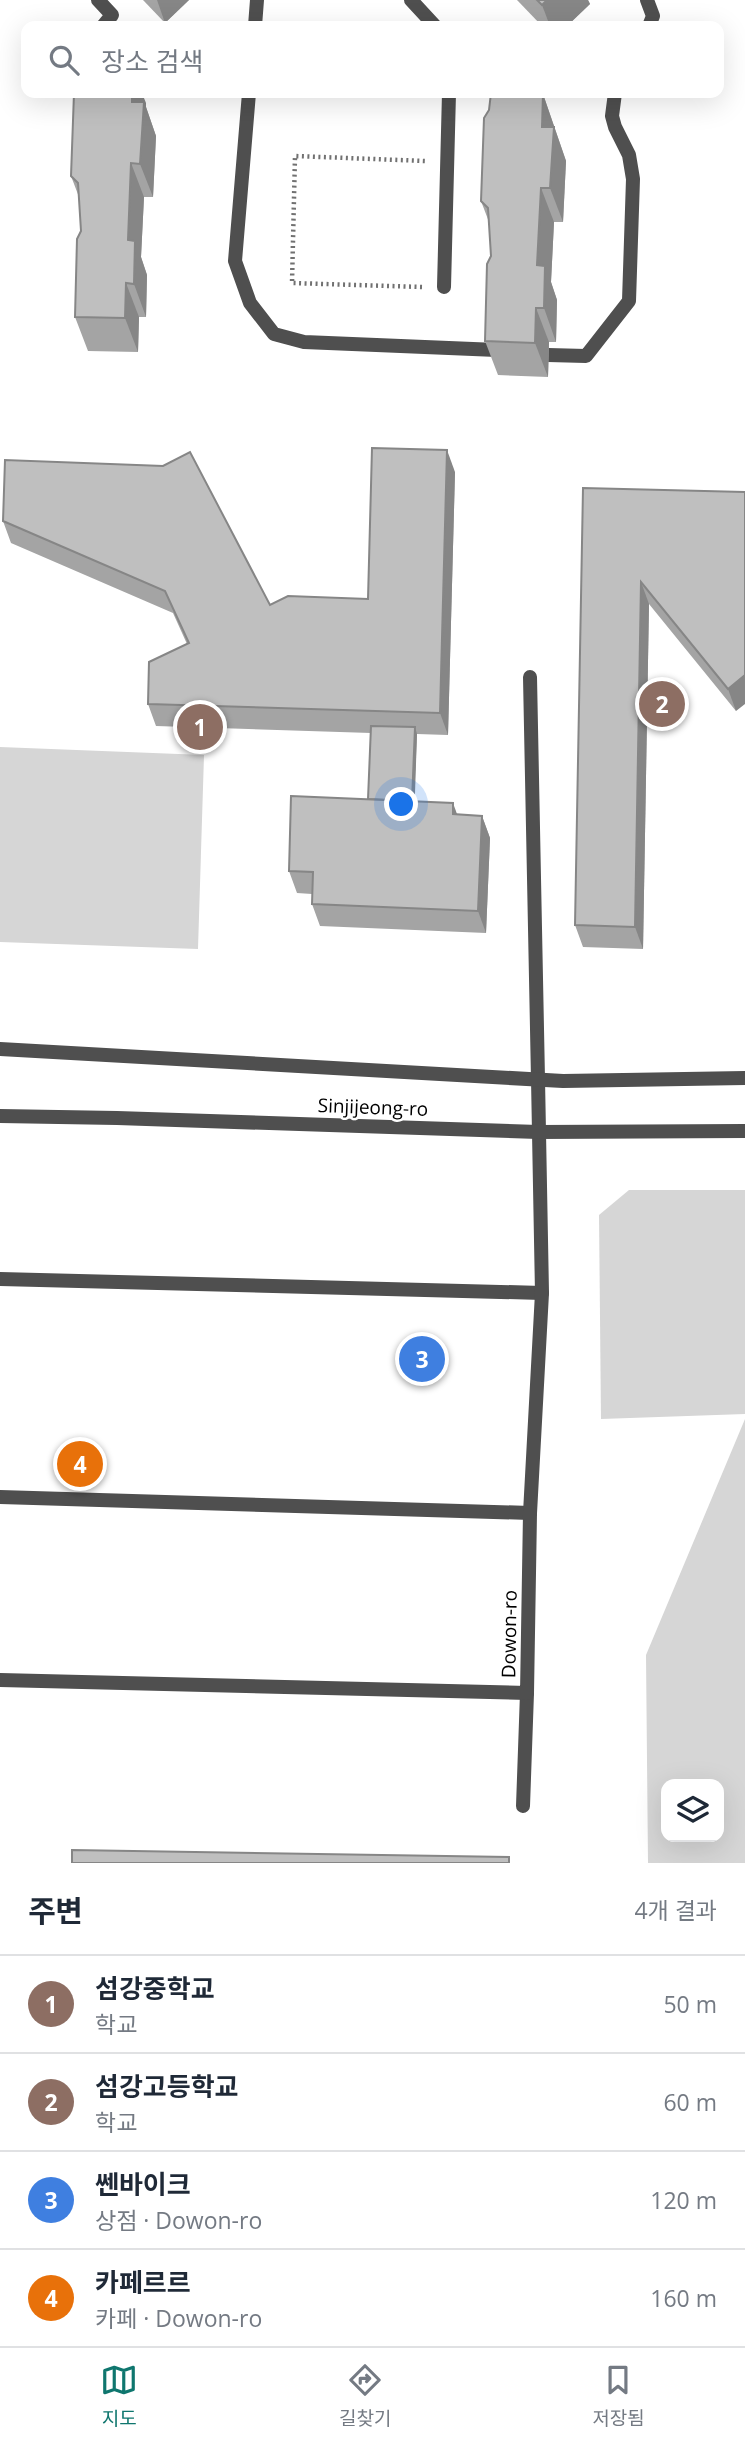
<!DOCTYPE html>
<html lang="ko">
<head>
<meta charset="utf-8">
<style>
  body { margin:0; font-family:"Open Sans","Noto Sans KR",sans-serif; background:#f6f6f7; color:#1f2937 }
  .controls { position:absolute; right:21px; bottom:21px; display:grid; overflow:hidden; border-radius:14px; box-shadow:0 7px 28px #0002 }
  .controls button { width:63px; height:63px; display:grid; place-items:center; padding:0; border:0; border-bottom:2px solid #e0e1e3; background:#fff; color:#1f2937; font:35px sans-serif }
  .you { position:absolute; left:402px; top:805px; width:24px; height:24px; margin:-18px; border:5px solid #fff; border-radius:50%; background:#1a73e8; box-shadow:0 0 0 10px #1a73e833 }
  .badge { display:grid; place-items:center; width:46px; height:46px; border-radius:50%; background:#0f766e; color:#fff; font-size:23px; font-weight:700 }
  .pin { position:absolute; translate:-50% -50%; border:4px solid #fff; box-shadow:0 2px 7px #0006 }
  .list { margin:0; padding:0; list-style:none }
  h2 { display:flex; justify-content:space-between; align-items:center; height:91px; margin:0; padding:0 28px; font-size:30px }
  h2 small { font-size:23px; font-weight:400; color:#747a83 }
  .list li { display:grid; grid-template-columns:46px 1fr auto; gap:21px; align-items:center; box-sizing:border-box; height:98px; padding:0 28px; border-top:2px solid #e0e1e3 }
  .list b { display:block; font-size:26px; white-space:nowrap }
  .list p { margin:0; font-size:23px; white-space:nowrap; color:#747a83 }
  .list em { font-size:23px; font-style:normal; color:#747a83 }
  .icon { flex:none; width:38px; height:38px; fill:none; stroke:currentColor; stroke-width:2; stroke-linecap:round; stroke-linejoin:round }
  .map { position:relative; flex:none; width:745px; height:1863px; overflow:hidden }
  .search { position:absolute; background:#fff; box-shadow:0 7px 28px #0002; left:21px; right:21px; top:21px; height:77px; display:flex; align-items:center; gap:18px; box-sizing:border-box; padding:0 24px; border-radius:14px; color:#747a83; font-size:26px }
  .sheet { height:483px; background:#fff }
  nav { display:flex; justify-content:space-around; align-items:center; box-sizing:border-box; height:98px; border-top:2px solid #e0e1e3; background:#fff; font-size:19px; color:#747a83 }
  nav a { display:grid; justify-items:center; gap:4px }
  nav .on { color:#0f766e }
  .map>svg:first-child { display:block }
  .green { fill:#d6d6d6; fill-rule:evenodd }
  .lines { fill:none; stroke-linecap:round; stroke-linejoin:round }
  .path { stroke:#717171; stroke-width:4.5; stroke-dasharray:2 3.5; stroke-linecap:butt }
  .service { stroke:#4f4f4f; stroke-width:14 }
  .minor { stroke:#4f4f4f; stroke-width:14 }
  .tertiary { stroke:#4f4f4f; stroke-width:14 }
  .wall { fill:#a4a4a4 }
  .shaded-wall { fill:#868686 }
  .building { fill:#bfbfbf; stroke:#868686; stroke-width:2 }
  .labels { text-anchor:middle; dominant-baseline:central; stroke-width:5; stroke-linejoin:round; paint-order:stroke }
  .street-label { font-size:19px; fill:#000; stroke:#fff }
</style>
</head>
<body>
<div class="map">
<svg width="745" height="1863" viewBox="0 0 745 1863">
  <rect width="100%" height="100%" fill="#fff"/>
  <g class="green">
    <path d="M0 747 204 755 198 949 0 942Z"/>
    <path d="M629 1190H745V1414L601 1419 599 1215Z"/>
    <path d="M745 1419V1863H648L646 1655ZM719 1784V1837H666V1784Z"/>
  </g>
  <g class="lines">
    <path class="path" d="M422 287 292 283 295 156 425 161"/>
    <g class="service">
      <path d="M98 0 112 15 103 26"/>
      <path d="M411 0 435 26"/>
      <path d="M647 0 653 16 649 26"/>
      <path d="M255 26 257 0"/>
      <path d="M249 93 235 261 250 303 274 334 304 342 497 350"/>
      <path d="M444 287 449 93"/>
      <path d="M548 355 586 356 629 301 633 179 629 155 615 127 612 116 615 93"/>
      <path d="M530 677 538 1079"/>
      <path d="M523 1806 527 1693"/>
    </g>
    <g class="minor">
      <path d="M0 1279 542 1293"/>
      <path d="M0 1497 530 1513"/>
      <path d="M0 1680 527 1693 530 1513 542 1293 538 1079"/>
    </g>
    <g class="tertiary">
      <path d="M0 1049 563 1081 745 1078"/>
      <path d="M0 1116 117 1118 538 1132 745 1131"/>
    </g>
  </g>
  <g class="wall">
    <path d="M143 0H189L165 23Z"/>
    <path d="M517 0H588L590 4 567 26H542Z"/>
    <path d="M543 94 566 161 563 222H554L551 282 557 300 556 342H549L548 377 498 375 485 341 491 256 489 222 481 201 489 110Z"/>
    <path d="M146 103V107L156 136 153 197H144L141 257 147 275 146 317H139L138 352 88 351 75 317 81 231 79 197 71 176Z"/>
    <path d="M455 472 448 735 417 734 414 801 457 814 482 816 490 838 486 933 320 926 312 904V894L297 893 289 871 368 799 371 733 156 726 148 704 187 644 173 613 11 543 3 521 270 605 368 599Z"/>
    <path d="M583 488 745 492 736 711 649 604 643 949 583 947 575 925Z"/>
  </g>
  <g class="shaded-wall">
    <path d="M157 0H189L165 23Z"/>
    <path d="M547 0H588L590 4 567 26H550L542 5Z"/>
    <path d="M132 93H142L146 103V107L156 136 153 197 140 164 132 102Z"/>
    <path d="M543 94 566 161 563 222 550 188 542 127Z"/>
    <path d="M131 163 144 197 141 257 147 275 146 317 134 284 128 240Z"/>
    <path d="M541 188 554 222 551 282 557 300 556 342 544 308 537 265Z"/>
    <path d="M126 283 139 317 138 352 125 318Z"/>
    <path d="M536 308 549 342 548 377 535 343Z"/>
    <path d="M447 450 455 472 448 735 440 713Z"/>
    <path d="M641 582 649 604 643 949 635 927Z"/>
    <path d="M745 675V704L736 711 728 689Z"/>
    <path d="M415 727 417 734 414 823 411 816Z"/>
    <path d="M453 803 461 825 453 814Z"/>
    <path d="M482 816 490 838 486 933 478 911Z"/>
  </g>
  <g class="building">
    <path d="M537 0H547L542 5Z"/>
    <path d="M74 93H132V102H144L140 164 131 163 128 240 135 241 134 284 126 283 125 318 75 317 77 239 81 231 78 183 71 176Z"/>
    <path d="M491 93 543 94 542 127H554L550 188H541L537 265 545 266 544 308H536L535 343 485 341 487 264 491 256 488 208 481 201 484 118 489 110Z"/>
    <path d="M372 448 447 450 440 713 148 704 149 662 189 643 165 591 3 521 5 460 163 466 190 452 270 605 288 596 368 599Z"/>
    <path d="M583 488 745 492V675L728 689 641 582 635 927 575 925Z"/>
    <path d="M371 726 415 727 412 801 368 799Z"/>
    <path d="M291 796 453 803V814L482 816 478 911 312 904 313 872 289 871Z"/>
    <path d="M72 1850 509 1857V1863H72Z"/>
  </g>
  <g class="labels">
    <g class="street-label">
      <text transform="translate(373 1107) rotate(2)">Sinjijeong-ro</text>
      <text transform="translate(509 1634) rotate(-89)">Dowon-ro</text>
    </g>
  </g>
</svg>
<div class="controls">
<button><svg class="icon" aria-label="layers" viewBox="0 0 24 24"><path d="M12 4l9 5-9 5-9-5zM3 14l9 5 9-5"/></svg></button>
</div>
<div class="you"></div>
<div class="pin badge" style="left:200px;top:727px;background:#8d6e63">1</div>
<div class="pin badge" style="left:662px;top:704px;background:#8d6e63">2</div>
<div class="pin badge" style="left:422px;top:1359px;background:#3f7fe0">3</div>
<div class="pin badge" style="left:80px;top:1464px;background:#e8710a">4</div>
<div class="search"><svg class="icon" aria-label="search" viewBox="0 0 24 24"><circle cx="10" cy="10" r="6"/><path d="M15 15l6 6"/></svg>장소 검색</div>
</div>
<section class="sheet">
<h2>주변<small>4개 결과</small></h2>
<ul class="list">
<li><span class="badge" style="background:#8d6e63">1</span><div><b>섬강중학교</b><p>학교</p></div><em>50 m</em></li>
<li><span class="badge" style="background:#8d6e63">2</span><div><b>섬강고등학교</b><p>학교</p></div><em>60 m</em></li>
<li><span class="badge" style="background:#3f7fe0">3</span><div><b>쎈바이크</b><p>상점 · Dowon-ro</p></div><em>120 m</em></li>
<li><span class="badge" style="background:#e8710a">4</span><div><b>카페르르</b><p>카페 · Dowon-ro</p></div><em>160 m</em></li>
</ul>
</section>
<nav>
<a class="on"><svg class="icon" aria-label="map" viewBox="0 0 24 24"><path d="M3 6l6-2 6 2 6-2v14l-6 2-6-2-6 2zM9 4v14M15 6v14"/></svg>지도</a>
<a><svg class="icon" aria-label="directions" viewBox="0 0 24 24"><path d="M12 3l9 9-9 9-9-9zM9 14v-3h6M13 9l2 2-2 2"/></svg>길찾기</a>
<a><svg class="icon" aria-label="saved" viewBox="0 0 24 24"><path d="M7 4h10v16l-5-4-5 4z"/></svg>저장됨</a>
</nav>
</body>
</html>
